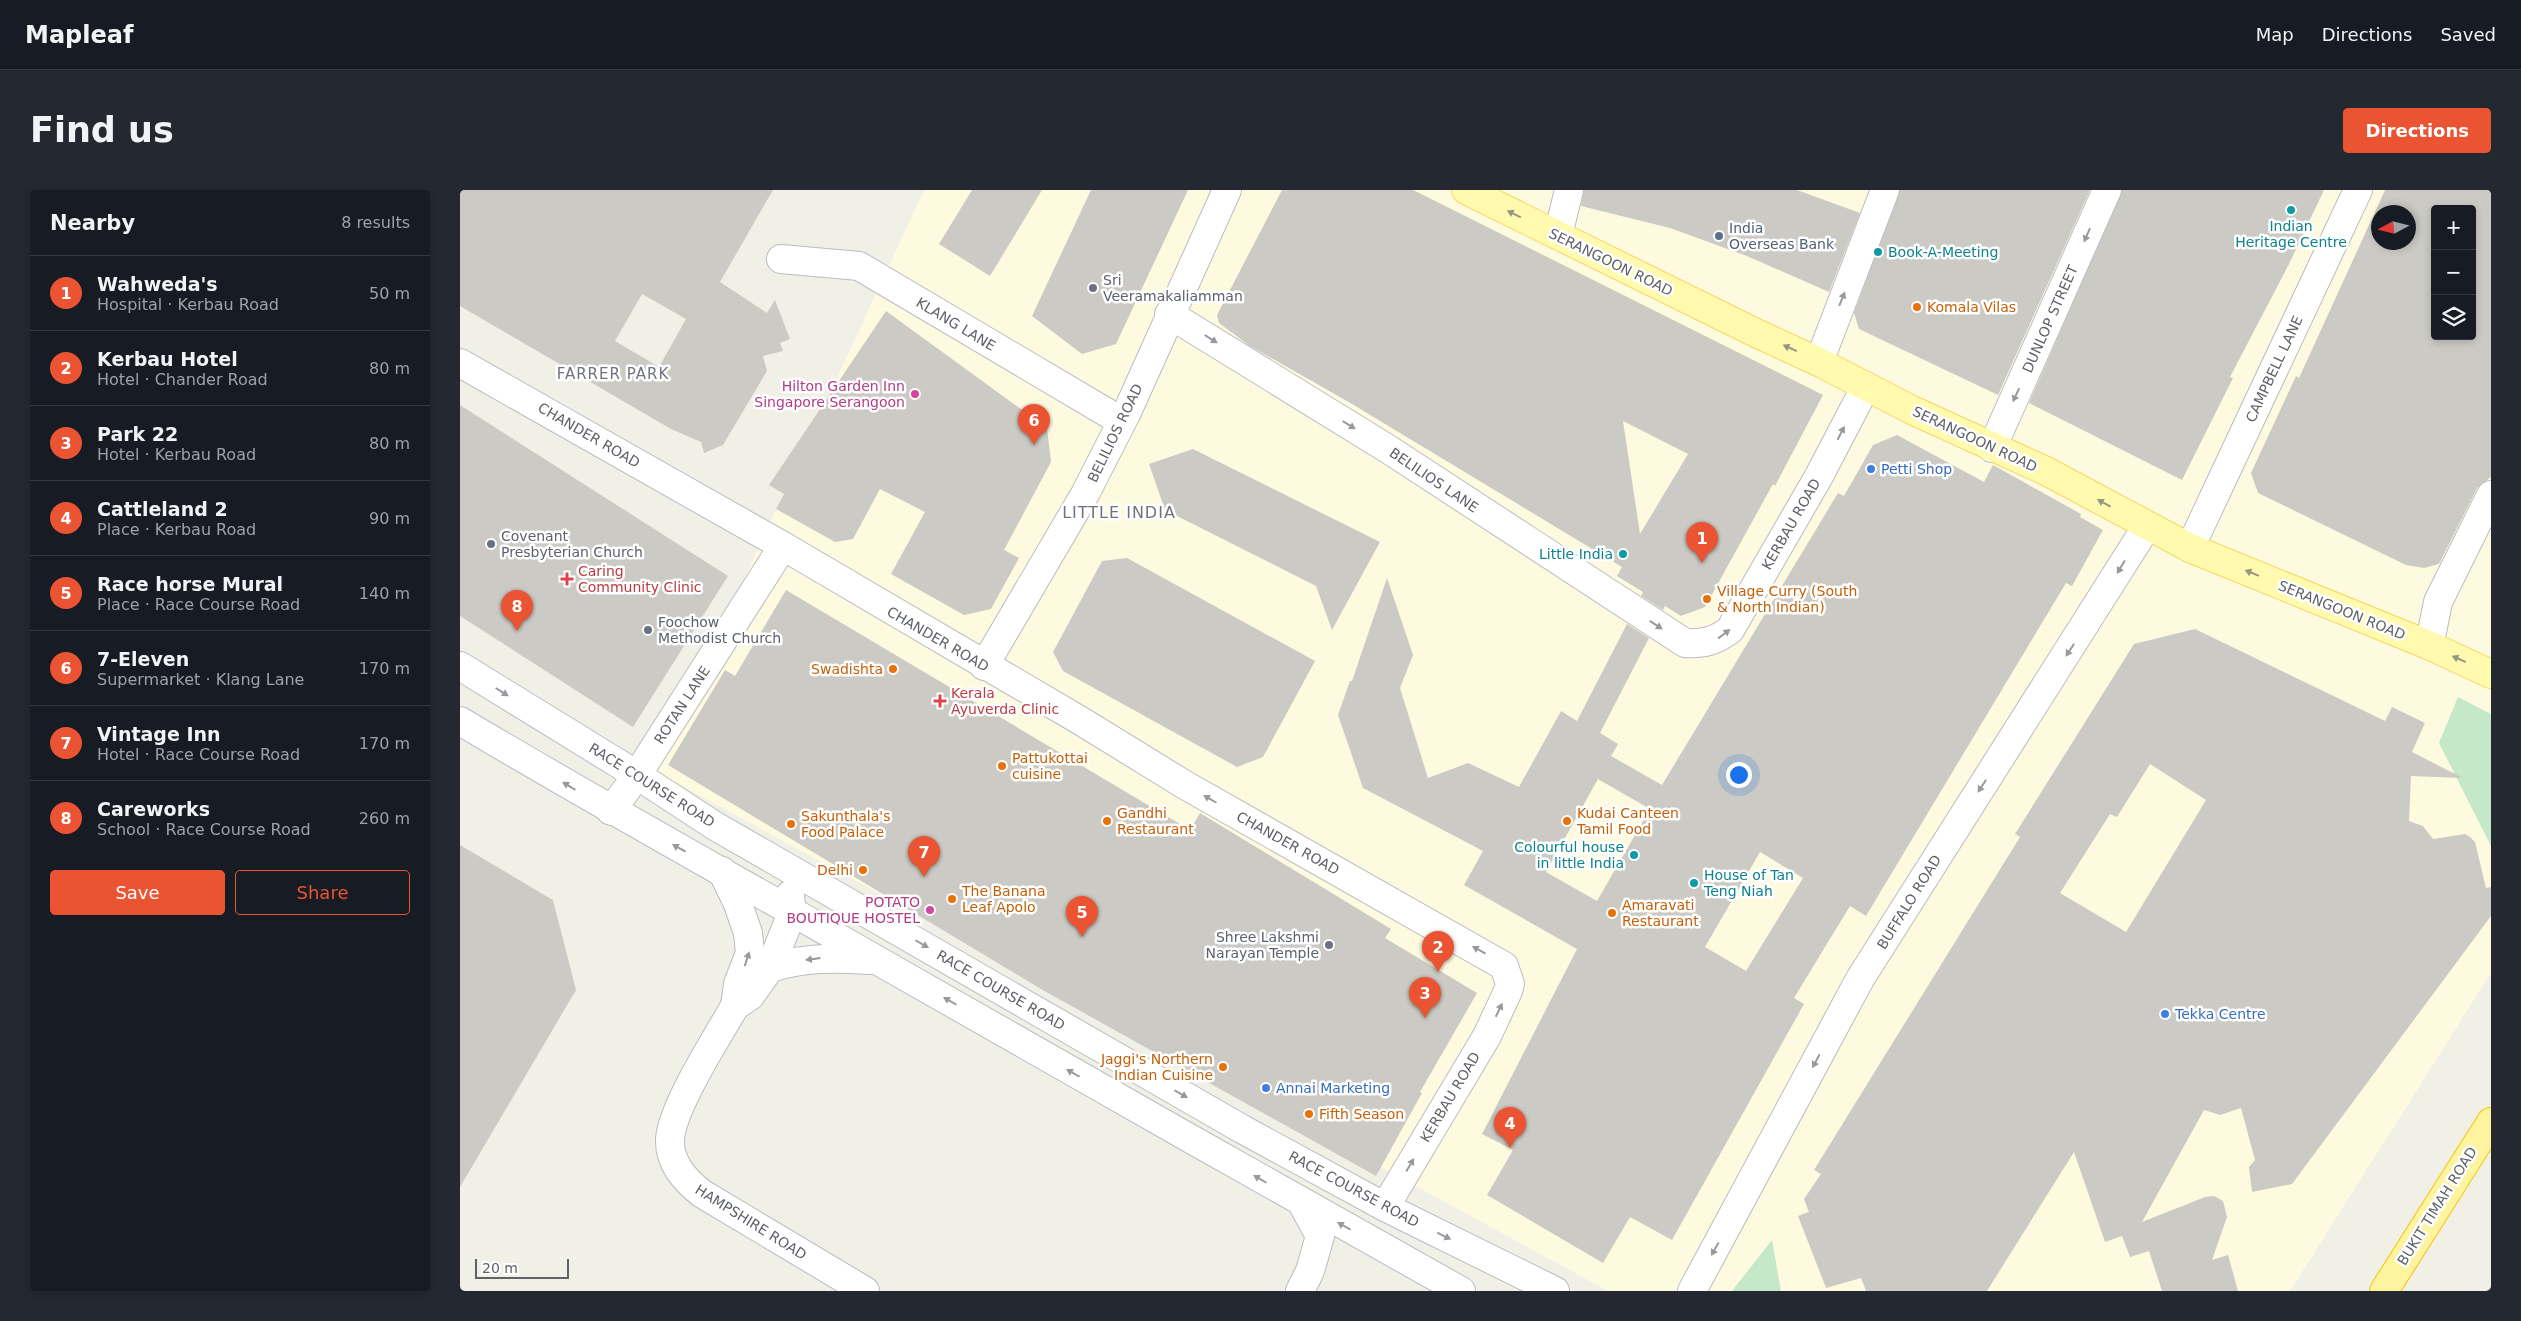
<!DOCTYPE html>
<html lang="en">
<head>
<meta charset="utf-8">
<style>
  body { margin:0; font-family:"DejaVu Sans",sans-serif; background:#242831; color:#f1f3f6 }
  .controls { position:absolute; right:15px; top:15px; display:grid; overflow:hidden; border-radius:5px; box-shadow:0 2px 8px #0003 }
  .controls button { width:45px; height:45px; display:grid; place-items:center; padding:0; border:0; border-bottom:1px solid #363941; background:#171b24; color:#f1f3f6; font:25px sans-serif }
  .compass { position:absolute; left:1911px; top:15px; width:45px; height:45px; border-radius:50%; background:#171b24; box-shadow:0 2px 8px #0003; rotate:263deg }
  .scale { position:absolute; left:15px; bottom:12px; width:94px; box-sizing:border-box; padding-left:5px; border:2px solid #5e6268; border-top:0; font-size:14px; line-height:18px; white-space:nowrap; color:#5e6268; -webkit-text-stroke:4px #fff; paint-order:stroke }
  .you { position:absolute; left:1278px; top:584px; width:18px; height:18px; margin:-12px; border:4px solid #fff; border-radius:50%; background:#1a73e8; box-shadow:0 0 0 8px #1a73e833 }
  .badge { display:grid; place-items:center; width:32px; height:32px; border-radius:50%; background:#eb5433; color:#fff; font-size:16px; font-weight:700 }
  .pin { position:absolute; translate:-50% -41px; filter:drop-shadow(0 1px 2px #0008) }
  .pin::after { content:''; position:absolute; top:26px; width:18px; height:15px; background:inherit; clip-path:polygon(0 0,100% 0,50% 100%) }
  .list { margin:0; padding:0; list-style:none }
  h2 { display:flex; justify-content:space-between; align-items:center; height:65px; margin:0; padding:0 20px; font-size:21px }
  h2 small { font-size:16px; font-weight:400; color:#9ea1a6 }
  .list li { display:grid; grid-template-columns:32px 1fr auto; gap:15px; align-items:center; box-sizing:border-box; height:75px; padding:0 20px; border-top:1px solid #363941 }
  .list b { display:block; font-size:19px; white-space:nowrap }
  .list p { margin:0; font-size:16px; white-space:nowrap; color:#9ea1a6 }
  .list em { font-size:16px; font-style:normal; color:#9ea1a6 }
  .actions { display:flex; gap:10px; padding:15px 20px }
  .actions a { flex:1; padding:11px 0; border:1px solid #eb5433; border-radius:5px; text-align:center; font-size:18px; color:#eb5433 }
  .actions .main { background:#eb5433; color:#fff }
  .icon { flex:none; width:28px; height:28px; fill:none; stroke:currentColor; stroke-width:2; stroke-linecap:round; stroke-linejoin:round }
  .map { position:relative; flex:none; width:2031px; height:1101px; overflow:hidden; border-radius:5px }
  header { display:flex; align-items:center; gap:30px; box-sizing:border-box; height:70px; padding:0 25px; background:#171b24; border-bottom:1px solid #363941 }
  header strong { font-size:24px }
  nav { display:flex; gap:28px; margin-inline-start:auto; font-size:18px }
  .intro { display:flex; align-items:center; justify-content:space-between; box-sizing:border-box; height:120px; padding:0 30px }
  h1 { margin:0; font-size:35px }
  .button { padding:12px 22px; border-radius:5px; background:#eb5433; color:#fff; font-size:18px; font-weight:700 }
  main { display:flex; gap:30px; padding:0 30px }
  aside { flex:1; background:#171b24; border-radius:5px; box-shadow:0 2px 8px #0003 }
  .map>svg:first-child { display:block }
  .commercial { fill:#fefadf; fill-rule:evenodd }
  .green { fill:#c4e8c8 }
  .building { fill:#cccac4; fill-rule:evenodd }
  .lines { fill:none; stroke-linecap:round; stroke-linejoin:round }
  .pedestrian-casing { stroke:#b9bcc1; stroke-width:30 }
  .minor-casing { stroke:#b9bcc1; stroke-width:30 }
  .tertiary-casing { stroke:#b9bcc1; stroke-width:30 }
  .primary-casing { stroke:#f3d85e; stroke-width:30 }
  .trunk-casing { stroke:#f8c300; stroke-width:30 }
  .pedestrian { stroke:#fff; stroke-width:28 }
  .minor { stroke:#fff; stroke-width:28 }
  .tertiary { stroke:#fff; stroke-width:28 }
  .primary { stroke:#fffaae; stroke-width:28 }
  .trunk { stroke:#fef4a0; stroke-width:28 }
  .oneway { fill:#969780 }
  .oneway2 { fill:#96999d }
  .culture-dot { fill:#0f9aa8; stroke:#fff; stroke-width:2 }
  .service-dot { fill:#5c6f8a; stroke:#fff; stroke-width:2 }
  .worship-dot { fill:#6b7280; stroke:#fff; stroke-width:2 }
  .food-dot { fill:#e8710a; stroke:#fff; stroke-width:2 }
  .hotel-dot { fill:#d1479c; stroke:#fff; stroke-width:2 }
  .shop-dot { fill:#3f7fe0; stroke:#fff; stroke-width:2 }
  .health-dot { fill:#e0444e; stroke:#fff; stroke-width:2 }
  .labels { text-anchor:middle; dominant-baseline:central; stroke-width:5; stroke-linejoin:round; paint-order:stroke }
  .culture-label { font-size:14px; fill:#0d838f; stroke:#fff; text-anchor:start }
  .service-label { font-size:14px; fill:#4e5e75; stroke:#fff; text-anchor:start }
  .street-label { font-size:14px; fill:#5e6268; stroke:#fff }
  .worship-label { font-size:14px; fill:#5b616d; stroke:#fff; text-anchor:start }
  .food-label { font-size:14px; fill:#c56008; stroke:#fff; text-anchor:start }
  .hotel-label { font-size:14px; fill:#b23c85; stroke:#fff; text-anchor:end }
  .shop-label { font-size:14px; fill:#366cbe; stroke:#fff; text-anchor:start }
  .health-label { font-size:14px; fill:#be3a42; stroke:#fff; text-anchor:start }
  .neighbourhood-label { font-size:15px; letter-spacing:1px; fill:#6f737a; stroke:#fff }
  .quarter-label { font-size:16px; letter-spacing:1px; fill:#6f737a; stroke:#fff }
</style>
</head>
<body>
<header>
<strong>Mapleaf</strong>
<nav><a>Map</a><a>Directions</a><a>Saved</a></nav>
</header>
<div class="intro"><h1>Find us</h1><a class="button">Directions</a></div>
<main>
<aside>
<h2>Nearby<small>8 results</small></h2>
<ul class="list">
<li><span class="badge">1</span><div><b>Wahweda's</b><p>Hospital · Kerbau Road</p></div><em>50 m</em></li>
<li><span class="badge">2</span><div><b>Kerbau Hotel</b><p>Hotel · Chander Road</p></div><em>80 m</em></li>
<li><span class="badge">3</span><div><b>Park 22</b><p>Hotel · Kerbau Road</p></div><em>80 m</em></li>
<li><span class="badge">4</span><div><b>Cattleland 2</b><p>Place · Kerbau Road</p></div><em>90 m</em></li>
<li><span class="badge">5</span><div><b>Race horse Mural</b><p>Place · Race Course Road</p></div><em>140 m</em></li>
<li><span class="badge">6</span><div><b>7-Eleven</b><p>Supermarket · Klang Lane</p></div><em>170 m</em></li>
<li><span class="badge">7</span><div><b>Vintage Inn</b><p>Hotel · Race Course Road</p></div><em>170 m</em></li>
<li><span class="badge">8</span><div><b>Careworks</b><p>School · Race Course Road</p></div><em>260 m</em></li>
</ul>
<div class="actions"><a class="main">Save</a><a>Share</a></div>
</aside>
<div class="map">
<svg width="2031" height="1101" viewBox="0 0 2031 1101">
  <rect width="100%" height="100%" fill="#f1f0e7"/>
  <path class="commercial" d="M464 0H2031V783L1830 1101H1148L195 581ZM1975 19H2012V146H1975ZM1918 22H1948V52H1918Z"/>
  <g class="green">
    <path d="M1998 507 2031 524V656L1979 553Z"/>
    <path d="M1312 1050 1321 1101H1272Z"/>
  </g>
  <g class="building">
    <path d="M0 0H313L260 92 307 123 315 110 330 149 320 153 323 161 303 166 307 181 263 255 244 263 241 252 211 239 0 116ZM182 104 226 129 199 177 155 151Z"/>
    <path d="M512 0H582L530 86 479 54Z"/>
    <path d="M631 0H728L656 154 622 164 572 126Z"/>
    <path d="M822 0H953L1363 205 1315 296 1313 294 1245 417 1221 426 1205 416 1203 420 1181 406 1183 402 1157 386 1162 377 892 214 790 156 759 133 757 125ZM1163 231 1228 264 1180 344Z"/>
    <path d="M1124 0H1337L1400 23 1369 102 1287 66 1210 38 1121 16Z"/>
    <path d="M1440 0H1630L1538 205 1399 139 1394 123Z"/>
    <path d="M1662 0H1864L1829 74 1770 187 1773 188 1722 290 1569 213Z"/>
    <path d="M1925 0H2031V287L2017 298 1979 374 1964 378 1946 375 1798 303 1791 283 1836 186 1839 188ZM1975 19H2012V146H1975ZM1918 22H1948V52H1918Z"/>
    <path d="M426 121 587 238 591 272 544 360 559 368 531 419 504 425 431 384 465 322 420 299 393 349 375 352 316 319 324 304 309 295Z"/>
    <path d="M0 215 268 386 173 537 0 426Z"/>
    <path d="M1437 245 1524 292 1533 275 1621 324 1620 327 1643 340 1612 396 1606 393 1406 726 1390 716 1334 808 1344 814 1212 1050 1170 1027 1143 1073 1027 1005 1053 960 1022 944 1117 759 1004 695 1023 661 903 598 878 525 890 491H892L927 388 953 465 940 498 968 588 1008 573 1059 597 1101 521 1117 531 1167 434 1189 448 1140 543 1158 554 1151 566 1202 595 1378 303 1384 306 1413 255ZM1138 589 1190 619 1137 711 1086 682ZM1300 662 1343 688 1286 781 1245 757Z"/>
    <path d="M733 259 920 352 872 440 856 396 705 320 689 274Z"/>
    <path d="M667 368 855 471 803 567 777 577 603 481 593 462 642 371Z"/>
    <path d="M326 400 730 640 740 623 931 739 925 748 1017 803 960 902 962 903 916 986 581 799 208 575 265 480 275 486Z"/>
    <path d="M1735 439 1925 531 1932 517 1965 533 1952 562 2003 588 1951 586 1949 631 1963 636 1973 649 2005 644 2010 647 2015 652 2026 698 2031 697V726L1832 994 1792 1002 1789 977 1795 970 1781 918 1760 925 1744 920 1682 1032 1745 1007 1754 1006 1763 1011 1767 1027 1752 1070 1768 1065 1778 1101H1702L1689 1061 1670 1067 1662 1046 1645 1052 1614 962 1527 1101H1406L1401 1088 1366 1098 1338 1026 1349 1022 1344 1009 1361 984 1354 980 1560 647 1555 644 1674 454ZM1690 574 1746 610 1666 742 1600 703 1650 624 1657 627Z"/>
    <path d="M0 655 93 710 116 800 0 997Z"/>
  </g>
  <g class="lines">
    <defs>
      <path id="pedestrian" d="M1730 358 1898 0"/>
      <g id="minor">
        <path d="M1098 45 1109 0"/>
        <path d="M321 69 399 76 661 231"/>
        <path d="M709 124 928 259 1225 453C1244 454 1255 451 1270 440L1359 286 1406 196"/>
        <path d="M1359 172 1425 0"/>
        <path d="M0 173 323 356 621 531 725 595 1044 776 1050 794 1048 801 1027 846 925 1017"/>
        <path d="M1532 258 1647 0"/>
        <path d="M1966 454 1972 442 1978 412 2031 305"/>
        <path d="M524 476 625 304 667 222 767 0"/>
        <path d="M151 621 177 585 323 356"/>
        <path d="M275 816C258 846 212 917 210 949 209 973 225 990 241 1003L405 1101"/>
        <path d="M840 1101 850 1081 860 1046 842 1013"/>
        <path d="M1232 1101 1400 789 1687 336"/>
      </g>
      <g id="tertiary">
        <path d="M0 476 177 585 255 636 782 939 925 1017 1095 1101"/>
        <path d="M0 531C139 614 281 692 422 773 615 883 807 993 1001 1101"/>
        <path d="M262 681 278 714 288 743 290 763 278 794 275 816"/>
        <path d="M310 778C346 767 373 768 410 770"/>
        <path d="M275 816 290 806 310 778 332 723 330 705"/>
      </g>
      <path id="primary" d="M1006 0 1298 144 1359 172 1452 220 1586 281 1730 358 1966 454 2031 484"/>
      <path id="trunk" d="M1924 1101 2031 932"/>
    </defs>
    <use href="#pedestrian" class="pedestrian-casing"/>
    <use href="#minor" class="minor-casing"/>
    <use href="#tertiary" class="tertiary-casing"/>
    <use href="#primary" class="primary-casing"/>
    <use href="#trunk" class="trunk-casing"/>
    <use href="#pedestrian" class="pedestrian"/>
    <use href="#minor" class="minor"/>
    <use href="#tertiary" class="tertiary"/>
    <use href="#primary" class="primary"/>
    <use href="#trunk" class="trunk"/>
  </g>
  <defs><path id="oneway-solid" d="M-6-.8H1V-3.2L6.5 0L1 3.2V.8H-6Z" transform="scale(1.25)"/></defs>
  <g class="oneway">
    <use href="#oneway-solid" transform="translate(1054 24) rotate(-154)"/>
    <use href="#oneway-solid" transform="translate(1330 158) rotate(-156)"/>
    <use href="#oneway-solid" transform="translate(1644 313) rotate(-151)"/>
    <use href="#oneway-solid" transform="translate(1792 383) rotate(-158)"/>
    <use href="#oneway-solid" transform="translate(1999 469) rotate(-156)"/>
  </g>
  <g class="oneway2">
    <use href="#oneway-solid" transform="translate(1627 45) rotate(114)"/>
    <use href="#oneway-solid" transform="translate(1382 109) rotate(-68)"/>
    <use href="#oneway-solid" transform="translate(751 149) rotate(32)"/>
    <use href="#oneway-solid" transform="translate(1556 205) rotate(115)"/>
    <use href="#oneway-solid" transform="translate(889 235) rotate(32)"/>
    <use href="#oneway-solid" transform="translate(1381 243) rotate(-63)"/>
    <use href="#oneway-solid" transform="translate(1661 377) rotate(121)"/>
    <use href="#oneway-solid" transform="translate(1196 435) rotate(33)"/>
    <use href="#oneway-solid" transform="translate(1264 444) rotate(-37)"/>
    <use href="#oneway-solid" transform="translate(1610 460) rotate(123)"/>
    <use href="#oneway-solid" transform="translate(42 502) rotate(32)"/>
    <use href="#oneway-solid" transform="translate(109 596) rotate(-149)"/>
    <use href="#oneway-solid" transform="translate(1522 596) rotate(123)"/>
    <use href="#oneway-solid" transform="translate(750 609) rotate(-150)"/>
    <use href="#oneway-solid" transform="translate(219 658) rotate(-151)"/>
    <use href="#oneway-solid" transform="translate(462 754) rotate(30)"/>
    <use href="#oneway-solid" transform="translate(1019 760) rotate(-151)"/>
    <use href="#oneway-solid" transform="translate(287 769) rotate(-72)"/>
    <use href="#oneway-solid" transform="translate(353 769) rotate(173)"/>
    <use href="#oneway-solid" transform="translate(490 811) rotate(-150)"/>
    <use href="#oneway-solid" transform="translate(1039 820) rotate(-64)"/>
    <use href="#oneway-solid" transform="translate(1356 871) rotate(118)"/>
    <use href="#oneway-solid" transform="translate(613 883) rotate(-150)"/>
    <use href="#oneway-solid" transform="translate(721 904) rotate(30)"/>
    <use href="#oneway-solid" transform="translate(950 975) rotate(-60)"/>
    <use href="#oneway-solid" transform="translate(800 989) rotate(-150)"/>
    <use href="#oneway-solid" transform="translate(884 1036) rotate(-151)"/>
    <use href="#oneway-solid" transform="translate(984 1046) rotate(26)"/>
    <use href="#oneway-solid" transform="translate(1255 1059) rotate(119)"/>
  </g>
  <g class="culture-dot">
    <circle cx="1831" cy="20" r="5"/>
    <circle cx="1418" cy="62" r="5"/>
    <circle cx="1163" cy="364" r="5"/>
    <circle cx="1174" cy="665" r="5"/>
    <circle cx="1234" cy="693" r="5"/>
  </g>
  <circle class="service-dot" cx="1259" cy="46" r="5"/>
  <g class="worship-dot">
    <circle cx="633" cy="98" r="5"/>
    <circle cx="31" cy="354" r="5"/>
    <circle cx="188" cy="440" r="5"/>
    <circle cx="869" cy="755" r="5"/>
  </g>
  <g class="food-dot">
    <circle cx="1457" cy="117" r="5"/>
    <circle cx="1247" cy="409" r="5"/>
    <circle cx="433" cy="479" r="5"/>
    <circle cx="542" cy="576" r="5"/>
    <circle cx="647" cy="631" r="5"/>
    <circle cx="1107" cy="631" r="5"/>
    <circle cx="331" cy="634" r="5"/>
    <circle cx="403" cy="680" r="5"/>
    <circle cx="492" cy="709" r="5"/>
    <circle cx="1152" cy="723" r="5"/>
    <circle cx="763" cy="877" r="5"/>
    <circle cx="849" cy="924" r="5"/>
  </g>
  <g class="hotel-dot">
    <circle cx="455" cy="204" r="5"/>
    <circle cx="470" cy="720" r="5"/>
  </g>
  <g class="shop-dot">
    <circle cx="1411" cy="279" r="5"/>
    <circle cx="1705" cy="824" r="5"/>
    <circle cx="806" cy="898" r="5"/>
  </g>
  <g class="health-dot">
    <path d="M104.5 381.5h5v5h5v5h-5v5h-5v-5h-5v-5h5z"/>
    <path d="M477.5 503.5h5v5h5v5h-5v5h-5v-5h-5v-5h5z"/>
  </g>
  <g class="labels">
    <g class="culture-label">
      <text x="1831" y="36" text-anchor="middle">Indian<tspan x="1831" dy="16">Heritage Centre</tspan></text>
      <text x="1428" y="62">Book-A-Meeting</text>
      <text x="1153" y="364" text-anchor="end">Little India</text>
      <text x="1164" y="657" text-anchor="end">Colourful house<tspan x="1164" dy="16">in little India</tspan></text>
      <text x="1244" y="685">House of Tan<tspan x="1244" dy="16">Teng Niah</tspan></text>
    </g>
    <g class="service-label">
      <text x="1269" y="38">India<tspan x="1269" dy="16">Overseas Bank</tspan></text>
    </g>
    <g class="street-label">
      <text transform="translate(1151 72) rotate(26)">SERANGOON ROAD</text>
      <text transform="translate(1590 129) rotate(-66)">DUNLOP STREET</text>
      <text transform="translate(496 134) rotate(31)">KLANG LANE</text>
      <text transform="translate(1814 179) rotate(-65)">CAMPBELL LANE</text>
      <text transform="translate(655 243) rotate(-64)">BELILIOS ROAD</text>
      <text transform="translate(129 245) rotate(30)">CHANDER ROAD</text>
      <text transform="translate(1515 249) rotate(25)">SERANGOON ROAD</text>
      <text transform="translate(974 290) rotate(34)">BELILIOS LANE</text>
      <text transform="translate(1331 334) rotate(-60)">KERBAU ROAD</text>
      <text transform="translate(1882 420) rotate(22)">SERANGOON ROAD</text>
      <text transform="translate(478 449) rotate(30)">CHANDER ROAD</text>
      <text transform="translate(222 515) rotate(-57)">ROTAN LANE</text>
      <text transform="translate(192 595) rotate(32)">RACE COURSE ROAD</text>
      <text transform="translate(828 653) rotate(29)">CHANDER ROAD</text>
      <text transform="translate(1449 712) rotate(-58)">BUFFALO ROAD</text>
      <text transform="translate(541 800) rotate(30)">RACE COURSE ROAD</text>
      <text transform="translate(990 907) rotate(-59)">KERBAU ROAD</text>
      <text transform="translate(894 999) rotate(28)">RACE COURSE ROAD</text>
      <text transform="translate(1977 1016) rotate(-58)">BUKIT TIMAH ROAD</text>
      <text transform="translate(291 1032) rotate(32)">HAMPSHIRE ROAD</text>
    </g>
    <g class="worship-label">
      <text x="643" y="90">Sri<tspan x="643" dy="16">Veeramakaliamman</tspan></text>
      <text x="41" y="346">Covenant<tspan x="41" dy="16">Presbyterian Church</tspan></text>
      <text x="198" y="432">Foochow<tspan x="198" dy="16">Methodist Church</tspan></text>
      <text x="859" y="747" text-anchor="end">Shree Lakshmi<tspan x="859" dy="16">Narayan Temple</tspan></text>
    </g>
    <g class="food-label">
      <text x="1467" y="117">Komala Vilas</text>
      <text x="1257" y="401">Village Curry (South<tspan x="1257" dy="16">&amp; North Indian)</tspan></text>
      <text x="423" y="479" text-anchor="end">Swadishta</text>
      <text x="552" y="568">Pattukottai<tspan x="552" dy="16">cuisine</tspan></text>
      <text x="657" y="623">Gandhi<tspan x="657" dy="16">Restaurant</tspan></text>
      <text x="1117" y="623">Kudai Canteen<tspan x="1117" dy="16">Tamil Food</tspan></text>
      <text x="341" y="626">Sakunthala's<tspan x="341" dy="16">Food Palace</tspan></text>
      <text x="393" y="680" text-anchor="end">Delhi</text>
      <text x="502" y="701">The Banana<tspan x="502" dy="16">Leaf Apolo</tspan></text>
      <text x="1162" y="715">Amaravati<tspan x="1162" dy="16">Restaurant</tspan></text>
      <text x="753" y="869" text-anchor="end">Jaggi's Northern<tspan x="753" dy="16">Indian Cuisine</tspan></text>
      <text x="859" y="924">Fifth Season</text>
    </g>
    <g class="hotel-label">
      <text x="445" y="196">Hilton Garden Inn<tspan x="445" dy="16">Singapore Serangoon</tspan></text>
      <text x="460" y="712">POTATO<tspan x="460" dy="16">BOUTIQUE HOSTEL</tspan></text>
    </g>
    <g class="shop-label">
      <text x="1421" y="279">Petti Shop</text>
      <text x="1715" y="824">Tekka Centre</text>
      <text x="816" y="898">Annai Marketing</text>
    </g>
    <g class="health-label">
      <text x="118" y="381">Caring<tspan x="118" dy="16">Community Clinic</tspan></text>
      <text x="491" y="503">Kerala<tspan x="491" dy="16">Ayuverda Clinic</tspan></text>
    </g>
    <g class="neighbourhood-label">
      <text x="153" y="184">FARRER PARK</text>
    </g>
    <g class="quarter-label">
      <text x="659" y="322">LITTLE INDIA</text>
    </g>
  </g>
</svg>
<div class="controls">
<button>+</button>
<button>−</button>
<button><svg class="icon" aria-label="layers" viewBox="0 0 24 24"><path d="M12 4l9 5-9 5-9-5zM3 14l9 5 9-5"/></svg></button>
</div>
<svg class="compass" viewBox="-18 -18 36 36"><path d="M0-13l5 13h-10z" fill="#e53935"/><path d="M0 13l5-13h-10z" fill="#9ea1a6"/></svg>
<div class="scale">20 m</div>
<div class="you"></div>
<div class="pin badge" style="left:1242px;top:373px">1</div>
<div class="pin badge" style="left:978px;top:782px">2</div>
<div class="pin badge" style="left:965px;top:828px">3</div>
<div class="pin badge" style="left:1050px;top:958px">4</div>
<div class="pin badge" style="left:622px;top:747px">5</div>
<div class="pin badge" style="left:574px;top:255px">6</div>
<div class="pin badge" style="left:464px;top:687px">7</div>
<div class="pin badge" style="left:57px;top:441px">8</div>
</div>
</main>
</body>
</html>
